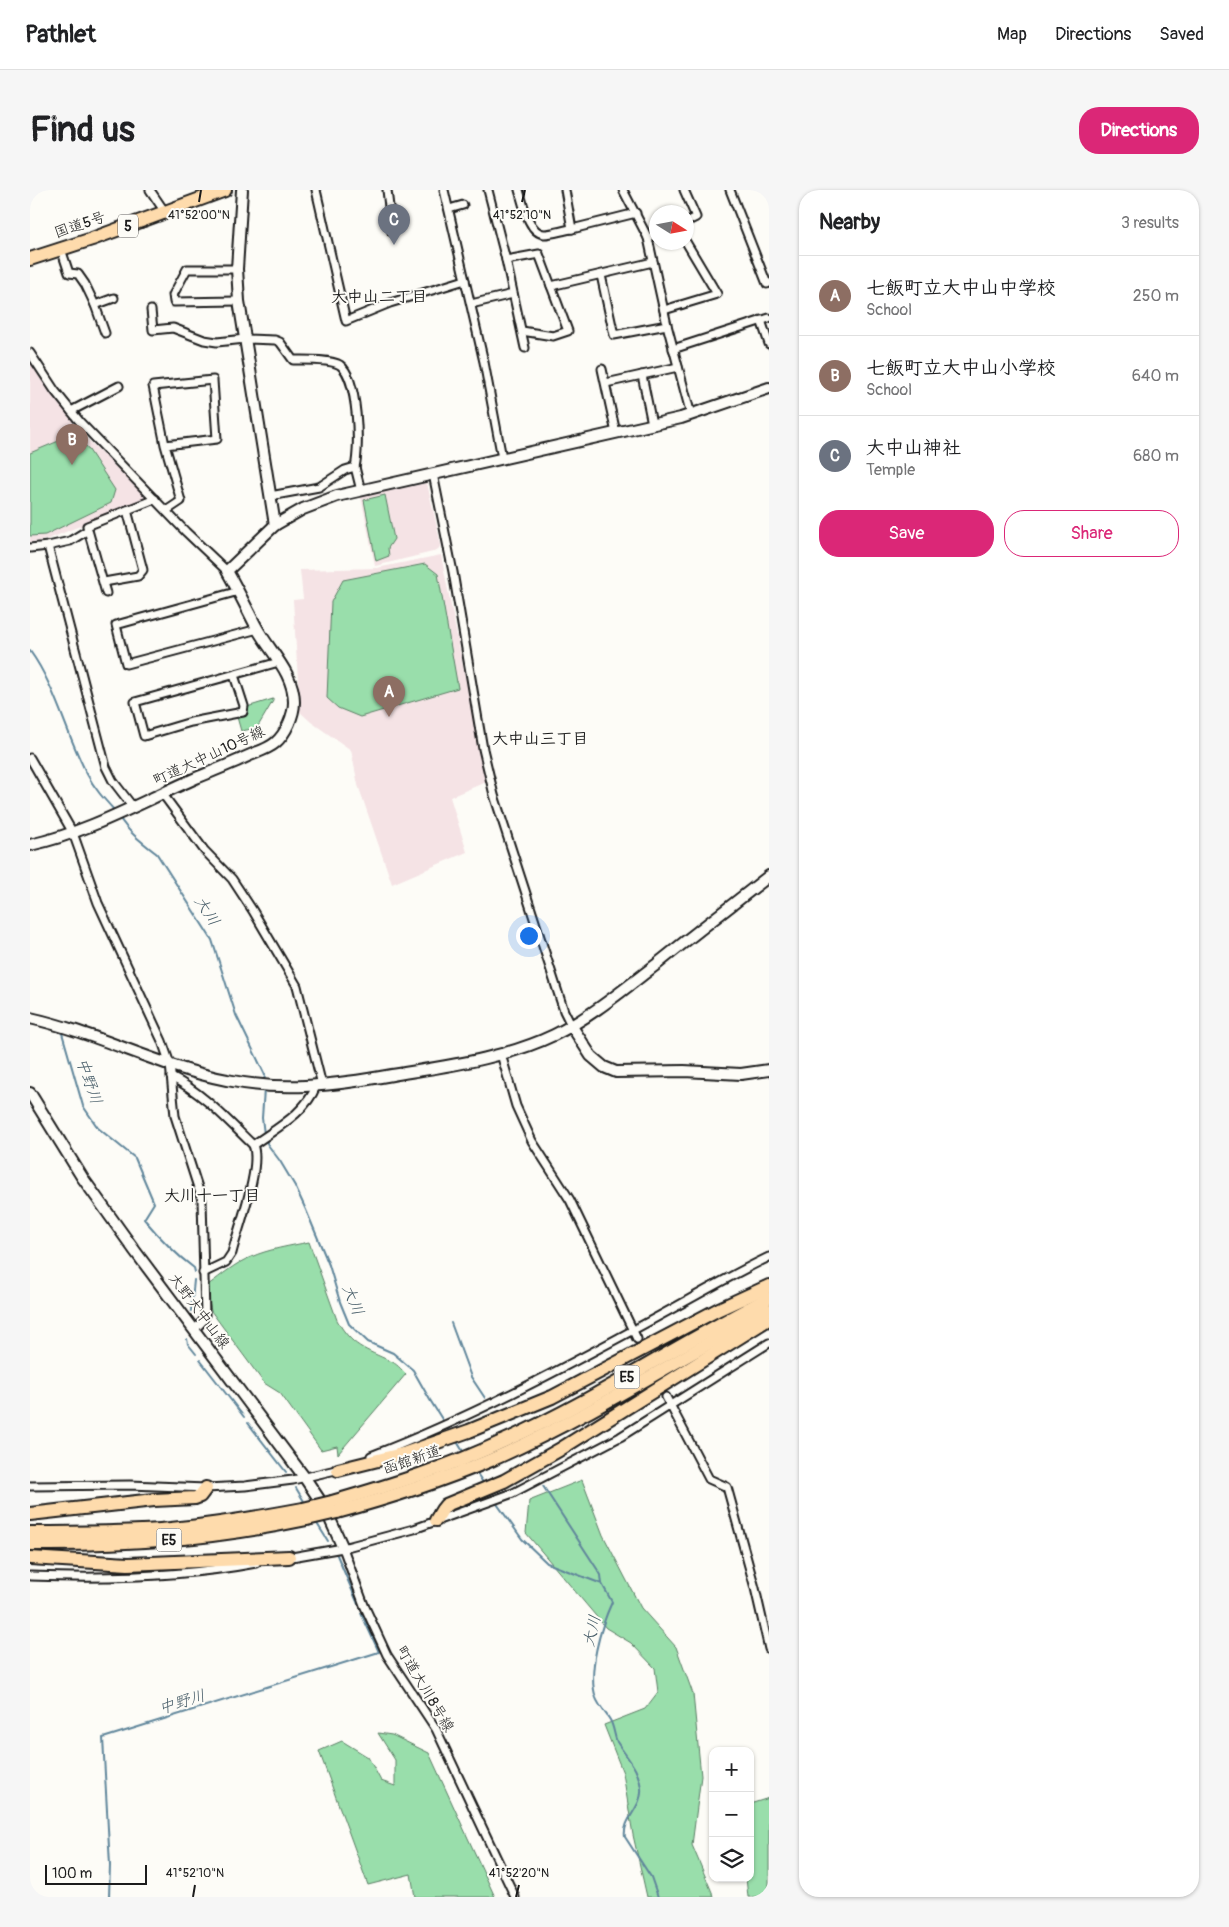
<!DOCTYPE html>
<html lang="en">
<head>
<meta charset="utf-8">
<style>
  body { margin:0; font-family:Pangolin,"Klee One",sans-serif; background:#f6f6f6; color:#202124 }
  .controls { position:absolute; right:15px; bottom:15px; display:grid; overflow:hidden; border-radius:10px; box-shadow:0 1px 4px #0004 }
  .controls button { width:45px; height:45px; display:grid; place-items:center; padding:0; border:0; border-bottom:1px solid #e0e0e0; background:#fff; color:#202124; font:25px sans-serif }
  .compass { position:absolute; left:619px; top:15px; width:45px; height:45px; border-radius:50%; background:#fff; box-shadow:0 1px 4px #0004; rotate:101deg }
  .scale { position:absolute; left:15px; bottom:12px; width:102px; box-sizing:border-box; padding-left:5px; border:2px solid #1c1c1c; border-top:0; font-size:14px; line-height:18px; white-space:nowrap; color:#1c1c1c; -webkit-text-stroke:4px #fdfcf7; paint-order:stroke }
  .you { position:absolute; left:498px; top:745px; width:18px; height:18px; margin:-12px; border:4px solid #fff; border-radius:50%; background:#1a73e8; box-shadow:0 0 0 8px #1a73e833 }
  .badge { display:grid; place-items:center; width:32px; height:32px; border-radius:50%; background:#db2777; color:#fff; font-size:16px; font-weight:700 }
  .pin { position:absolute; translate:-50% -41px; filter:drop-shadow(0 1px 2px #0008) }
  .pin::after { content:''; position:absolute; top:26px; width:18px; height:15px; background:inherit; clip-path:polygon(0 0,100% 0,50% 100%) }
  .list { margin:0; padding:0; list-style:none }
  h2 { display:flex; justify-content:space-between; align-items:center; height:65px; margin:0; padding:0 20px; font-size:21px }
  h2 small { font-size:16px; font-weight:400; color:#757577 }
  .list li { display:grid; grid-template-columns:32px 1fr auto; gap:15px; align-items:center; box-sizing:border-box; height:80px; padding:0 20px; border-top:1px solid #e0e0e0 }
  .list b { display:block; font-size:19px; white-space:nowrap }
  .list p { margin:0; font-size:16px; white-space:nowrap; color:#757577 }
  .list em { font-size:16px; font-style:normal; color:#757577 }
  .actions { display:flex; gap:10px; padding:15px 20px }
  .actions a { flex:1; padding:11px 0; border:1px solid #db2777; border-radius:20px; text-align:center; font-size:18px; color:#db2777 }
  .actions .main { background:#db2777; color:#fff }
  .icon { flex:none; width:28px; height:28px; fill:none; stroke:currentColor; stroke-width:2; stroke-linecap:round; stroke-linejoin:round }
  .map { position:relative; flex:none; width:739px; height:1707px; overflow:hidden; border-radius:20px }
  header { display:flex; align-items:center; gap:30px; box-sizing:border-box; height:70px; padding:0 25px; background:#fff; border-bottom:1px solid #e0e0e0 }
  header strong { font-size:24px }
  nav { display:flex; gap:28px; margin-inline-start:auto; font-size:18px }
  .intro { display:flex; align-items:center; justify-content:space-between; box-sizing:border-box; height:120px; padding:0 30px }
  h1 { margin:0; font-size:35px }
  .button { padding:12px 22px; border-radius:20px; background:#db2777; color:#fff; font-size:18px; font-weight:700 }
  main { display:flex; gap:30px; padding:0 30px }
  aside { flex:1; background:#fff; border-radius:20px; box-shadow:0 1px 4px #0004 }
  .map>svg:first-child { display:block }
  .built { fill:#f5e3e5 }
  .green { fill:#99deab; stroke:#5a7d64 }
  .lines { fill:none; stroke-linecap:round; stroke-linejoin:round }
  .stream { stroke:#60869b; stroke-width:2 }
  .street-casing { stroke:#1c1c1c; stroke-width:11 }
  .secondary-casing { stroke:#1c1c1c; stroke-width:14 }
  .highway-casing { stroke:#1c1c1c; stroke-width:16 }
  .street { stroke:#fdfcf7; stroke-width:7 }
  .secondary { stroke:#fdfcf7; stroke-width:10 }
  .highway { stroke:#fedbac; stroke-width:12 }
  .highway-bridge-casing { stroke:#1c1c1c; stroke-width:16; stroke-linecap:butt }
  .highway-bridge { stroke:#fedbac; stroke-width:12 }
  .ticks { fill:none; stroke:#1c1c1c; stroke-width:2 }
  .labels { text-anchor:middle; dominant-baseline:central; stroke-width:4; stroke-linejoin:round; paint-order:stroke }
  .shield { fill:#fdfcf7; stroke:#605f5e; stroke-width:1 }
  .shield-label { font-size:14px; font-weight:bold; fill:#1c1c1c }
  .street-label { font-size:15px; fill:#1c1c1c; stroke:#fdfcf7 }
  .neighbourhood-label { font-size:16px; font-weight:bold; fill:#1c1c1c; stroke:#fdfcf7 }
  .water-label { font-size:16px; font-style:italic; fill:#445a66; stroke:#fdfcf7 }
  .ticks-label { font-size:12px; text-anchor:middle; fill:#1c1c1c; stroke:#fdfcf7; stroke-width:4; stroke-linejoin:round; paint-order:stroke }
</style>
</head>
<body>
<header>
<strong>Pathlet</strong>
<nav><a>Map</a><a>Directions</a><a>Saved</a></nav>
</header>
<div class="intro"><h1>Find us</h1><a class="button">Directions</a></div>
<main>
<div class="map">
<svg width="739" height="1707" viewBox="0 0 739 1707">
  <rect width="100%" height="100%" fill="#fdfcf7"/>
  <filter id="ink" filterUnits="userSpaceOnUse"><feTurbulence type="fractalNoise" baseFrequency=".02" numOctaves="2"/><feDisplacementMap in="SourceGraphic" scale="10" xChannelSelector="R" yChannelSelector="G"/><feConvolveMatrix kernelMatrix="1 2 1 2 8 2 1 2 1" color-interpolation-filters="sRGB"/></filter>
  <g filter="url(#ink)">
    <g class="built">
      <path d="M0 171 15 195 53 245 115 305 113 310 16 350 0 352Z"/>
      <path d="M397 293 411 355 407 361 345 376 331 307Z"/>
      <path d="M411 365 456 592 420 607 437 662 362 694 328 595 321 560 281 532 270 522 263 410 273 409 270 380 347 378Z"/>
    </g>
    <g class="green">
      <path d="M43 245 57 257 85 300 81 313 15 345 0 346V263Z"/>
      <path d="M355 305 364 349 358 358 359 366 346 371 334 310Z"/>
      <path d="M395 374 408 384 428 498 330 527 308 518 297 508 301 412 313 390Z"/>
      <path d="M243 509V511L227 538 211 541 207 527 217 523V517Z"/>
      <path d="M279 1052 307 1130C322 1157 335 1159 360 1171 366 1173 371 1179 376 1184L308 1264 307 1256 291 1260 250 1203 234 1193 181 1121 178 1107V1095C192 1085 205 1073 221 1067 239 1059 260 1056 279 1052Z"/>
      <path d="M552 1290 573 1345 611 1418 646 1457 663 1504 671 1586 662 1655 684 1707H617L603 1645 593 1583 574 1535 615 1519 628 1502 625 1478 601 1453 576 1438 496 1343 499 1311Z"/>
      <path d="M348 1543 362 1545 399 1563 465 1707H385L381 1684 338 1695 289 1561 312 1551 338 1567 351 1591 365 1596V1570Z"/>
      <path d="M739 1608V1707H718L716 1688H720V1614Z"/>
    </g>
    <g class="lines">
      <g class="stream">
        <path d="M0 461C26 497 36 544 57 584 64 598 74 609 85 621"/>
        <path d="M89 627C98 642 113 653 127 664L182 750 206 825 235 885 234 891"/>
        <path d="M28 841 32 843 53 916 68 938 105 968 124 1013 114 1029C129 1047 145 1064 164 1078L165 1082"/>
        <path d="M234 944 232 928 234 899"/>
        <path d="M235 948 238 955 250 971 265 996 276 1020 299 1075 310 1112 319 1134 338 1152 363 1163 383 1180 400 1210 420 1242"/>
        <path d="M161 1121 164 1090"/>
        <path d="M421 1133 441 1187 455 1208"/>
        <path d="M157 1149 158 1154 166 1164"/>
        <path d="M170 1170 214 1227"/>
        <path d="M218 1233 256 1282"/>
        <path d="M426 1250 434 1263"/>
        <path d="M446 1282 454 1294"/>
        <path d="M513 1296 571 1385 572 1394"/>
        <path d="M266 1298 275 1313"/>
        <path d="M465 1311 492 1349 517 1373 572 1394 582 1412C571 1436 557 1482 566 1508 569 1516 576 1523 580 1530 584 1537 584 1545 587 1552 597 1568 609 1579 611 1598 613 1617 592 1629 595 1647L621 1687 628 1707"/>
        <path d="M286 1332 298 1351"/>
        <path d="M307 1365 328 1414"/>
        <path d="M79 1707 80 1675 73 1548 349 1462 331 1423"/>
      </g>
      <defs>
        <g id="street">
          <path d="M120 0 135 22"/>
          <path d="M286 0 316 131 360 113 435 90"/>
          <path d="M357 0 362 42"/>
          <path d="M414 0 454 172 472 268"/>
          <path d="M458 0 476 70 495 158"/>
          <path d="M489 0C493 12 498 43 514 44 523 44 533 40 542 39"/>
          <path d="M535 0 542 39 606 23"/>
          <path d="M593 0 618 48 637 135 661 225"/>
          <path d="M654 0 666 27 656 32"/>
          <path d="M700 0 737 94 739 93"/>
          <path d="M419 19 433 15"/>
          <path d="M618 48 626 45"/>
          <path d="M31 59 39 83 48 84 55 94 65 115 75 143"/>
          <path d="M476 70 509 64 538 141 523 146 492 141"/>
          <path d="M207 79H157L143 105 144 112 209 111"/>
          <path d="M571 85 584 145 637 135"/>
          <path d="M521 96 623 72"/>
          <path d="M441 114 483 104"/>
          <path d="M65 115 84 108"/>
          <path d="M121 120 123 140 143 138 174 150 187 152 215 149 245 150 250 152 263 170C274 170 301 169 310 175 328 188 330 257 325 277L315 280 289 297 240 306"/>
          <path d="M634 120 687 104 656 52"/>
          <path d="M731 130 739 154"/>
          <path d="M643 159 739 128"/>
          <path d="M0 163 25 201 50 232 156 342 197 381"/>
          <path d="M572 179 586 243"/>
          <path d="M612 185 622 234"/>
          <path d="M576 193 648 177"/>
          <path d="M41 221 89 196"/>
          <path d="M135 255 187 249 183 190 123 196 135 255 151 311 136 321"/>
          <path d="M325 277 331 301"/>
          <path d="M403 284 423 382 453 559 464 605 534 821 541 835"/>
          <path d="M58 340 76 403"/>
          <path d="M0 358 18 356"/>
          <path d="M74 392 108 386 113 380 97 320"/>
          <path d="M209 401 86 435 96 474 228 439"/>
          <path d="M204 485 214 516 213 522 161 532 114 546 105 512 249 472"/>
          <path d="M0 568 43 643 68 713 132 851 140 874 145 926 172 1010 175 1125 173 1131 164 1140"/>
          <path d="M132 603 174 660 202 689 223 721 267 796 292 895"/>
          <path d="M103 617 83 591 76 577 18 356 40 351 58 340 57 336 125 309"/>
          <path d="M471 864 486 916 502 951 540 1010 607 1149"/>
          <path d="M141 887C173 903 197 930 223 955 232 977 208 1038 202 1063L196 1072 173 1083"/>
          <path d="M223 955C245 939 276 923 286 896"/>
          <path d="M636 1207 679 1289 697 1297 725 1398 739 1459"/>
          <path d="M341 1266C437 1229 528 1181 618 1132 659 1110 697 1087 739 1067"/>
          <path d="M0 1296 100 1295 176 1298 215 1296 263 1290 310 1279"/>
          <path d="M313 1358 334 1415 357 1465 406 1539 485 1707"/>
          <path d="M256 1368 313 1358 384 1339 483 1303 590 1247 739 1153"/>
          <path d="M0 1386C75 1389 152 1387 226 1373"/>
        </g>
        <g id="secondary">
          <path d="M212 0 207 79 209 111 245 335"/>
          <path d="M0 655C59 642 111 612 166 588 183 581 201 574 218 566 227 562 238 559 245 553 256 544 264 525 264 512 264 483 240 462 227 438 217 419 208 400 197 381L245 335 273 319 307 306 651 228 739 198"/>
          <path d="M0 828C68 843 129 877 197 890 253 902 307 895 362 885 416 876 474 869 524 845 561 827 594 799 627 774 664 744 702 715 739 686"/>
          <path d="M541 835 561 866 574 877 586 882 654 881 711 884 739 880"/>
          <path d="M0 903 52 987 105 1061 275 1288 295 1318 313 1358"/>
        </g>
        <g id="highway">
          <path d="M0 69 62 49 195 0"/>
          <path d="M308 1280 376 1263 439 1241 522 1207 689 1119 739 1096"/>
          <path d="M302 1312C361 1295 419 1277 474 1251 566 1210 649 1153 739 1108"/>
          <path d="M307 1322C359 1308 411 1291 461 1270 549 1231 631 1180 714 1133L739 1120"/>
          <path d="M0 1324 124 1310 165 1308 170 1306 176 1298"/>
          <path d="M406 1330 412 1320 416 1315 474 1291 529 1260 737 1130"/>
          <path d="M0 1343C43 1343 86 1343 130 1340 178 1336 225 1328 273 1319"/>
          <path d="M0 1354C97 1355 182 1349 277 1329"/>
          <path d="M0 1368 98 1374 259 1367"/>
        </g>
      </defs>
      <use href="#street" class="street-casing"/>
      <use href="#secondary" class="secondary-casing"/>
      <use href="#highway" class="highway-casing"/>
      <use href="#street" class="street"/>
      <use href="#secondary" class="secondary"/>
      <use href="#highway" class="highway"/>
      <defs>
        <g id="highway-bridge">
          <path d="M273 1319 302 1312"/>
          <path d="M277 1329 307 1322"/>
        </g>
      </defs>
      <use href="#highway-bridge" class="highway-bridge-casing"/>
      <use href="#highway-bridge" class="highway-bridge"/>
    </g>
  </g>
  <path class="ticks" d="M169 12 171 0M492 12 495 0M163 1707 165 1695M486 1707 489 1695"/>
  <g class="labels">
    <g class="shield">
      <rect x="88" y="24.5" width="20" height="23" rx="4"/>
      <rect x="584.5" y="1175.5" width="25" height="23" rx="4"/>
      <rect x="126.5" y="1338.5" width="25" height="23" rx="4"/>
    </g>
    <g class="shield-label">
      <text x="98" y="36">5</text>
      <text x="597" y="1187">E5</text>
      <text x="139" y="1350">E5</text>
    </g>
    <g class="street-label">
      <text transform="translate(50 35) rotate(-19)">国道5号</text>
      <text transform="translate(179 566) rotate(-25)">町道大中山10号線</text>
      <text transform="translate(169 1121) rotate(53)">大野大中山線</text>
      <text transform="translate(382 1270) rotate(-19)">函館新道</text>
      <text transform="translate(395 1499) rotate(59)">町道大川8号線</text>
    </g>
    <g class="neighbourhood-label">
      <text x="349" y="107">大中山二丁目</text>
      <text x="510" y="549">大中山三丁目</text>
      <text x="182" y="1006">大川十一丁目</text>
    </g>
    <g class="water-label">
      <text transform="translate(177 721) rotate(57)">大川</text>
      <text transform="translate(59 891) rotate(71)">中野川</text>
      <text transform="translate(323 1110) rotate(68)">大川</text>
      <text transform="translate(562 1441) rotate(-77)">大川</text>
      <text transform="translate(152 1512) rotate(-17)">中野川</text>
    </g>
  </g>
  <g class="ticks-label">
    <text x="169" y="29">41°52'00"N</text>
    <text x="492" y="29">41°52'10"N</text>
    <text x="165" y="1687">41°52'10"N</text>
    <text x="489" y="1687">41°52'20"N</text>
  </g>
</svg>
<div class="controls">
<button>+</button>
<button>−</button>
<button><svg class="icon" aria-label="layers" viewBox="0 0 24 24"><path d="M12 4l9 5-9 5-9-5zM3 14l9 5 9-5"/></svg></button>
</div>
<svg class="compass" viewBox="-18 -18 36 36"><path d="M0-13l5 13h-10z" fill="#e53935"/><path d="M0 13l5-13h-10z" fill="#757577"/></svg>
<div class="scale">100 m</div>
<div class="you"></div>
<div class="pin badge" style="left:359px;top:527px;background:#8d6e63">A</div>
<div class="pin badge" style="left:42px;top:275px;background:#8d6e63">B</div>
<div class="pin badge" style="left:364px;top:55px;background:#6b7280">C</div>
</div>
<aside>
<h2>Nearby<small>3 results</small></h2>
<ul class="list">
<li><span class="badge" style="background:#8d6e63">A</span><div><b>七飯町立大中山中学校</b><p>School</p></div><em>250 m</em></li>
<li><span class="badge" style="background:#8d6e63">B</span><div><b>七飯町立大中山小学校</b><p>School</p></div><em>640 m</em></li>
<li><span class="badge" style="background:#6b7280">C</span><div><b>大中山神社</b><p>Temple</p></div><em>680 m</em></li>
</ul>
<div class="actions"><a class="main">Save</a><a>Share</a></div>
</aside>
</main>
</body>
</html>
